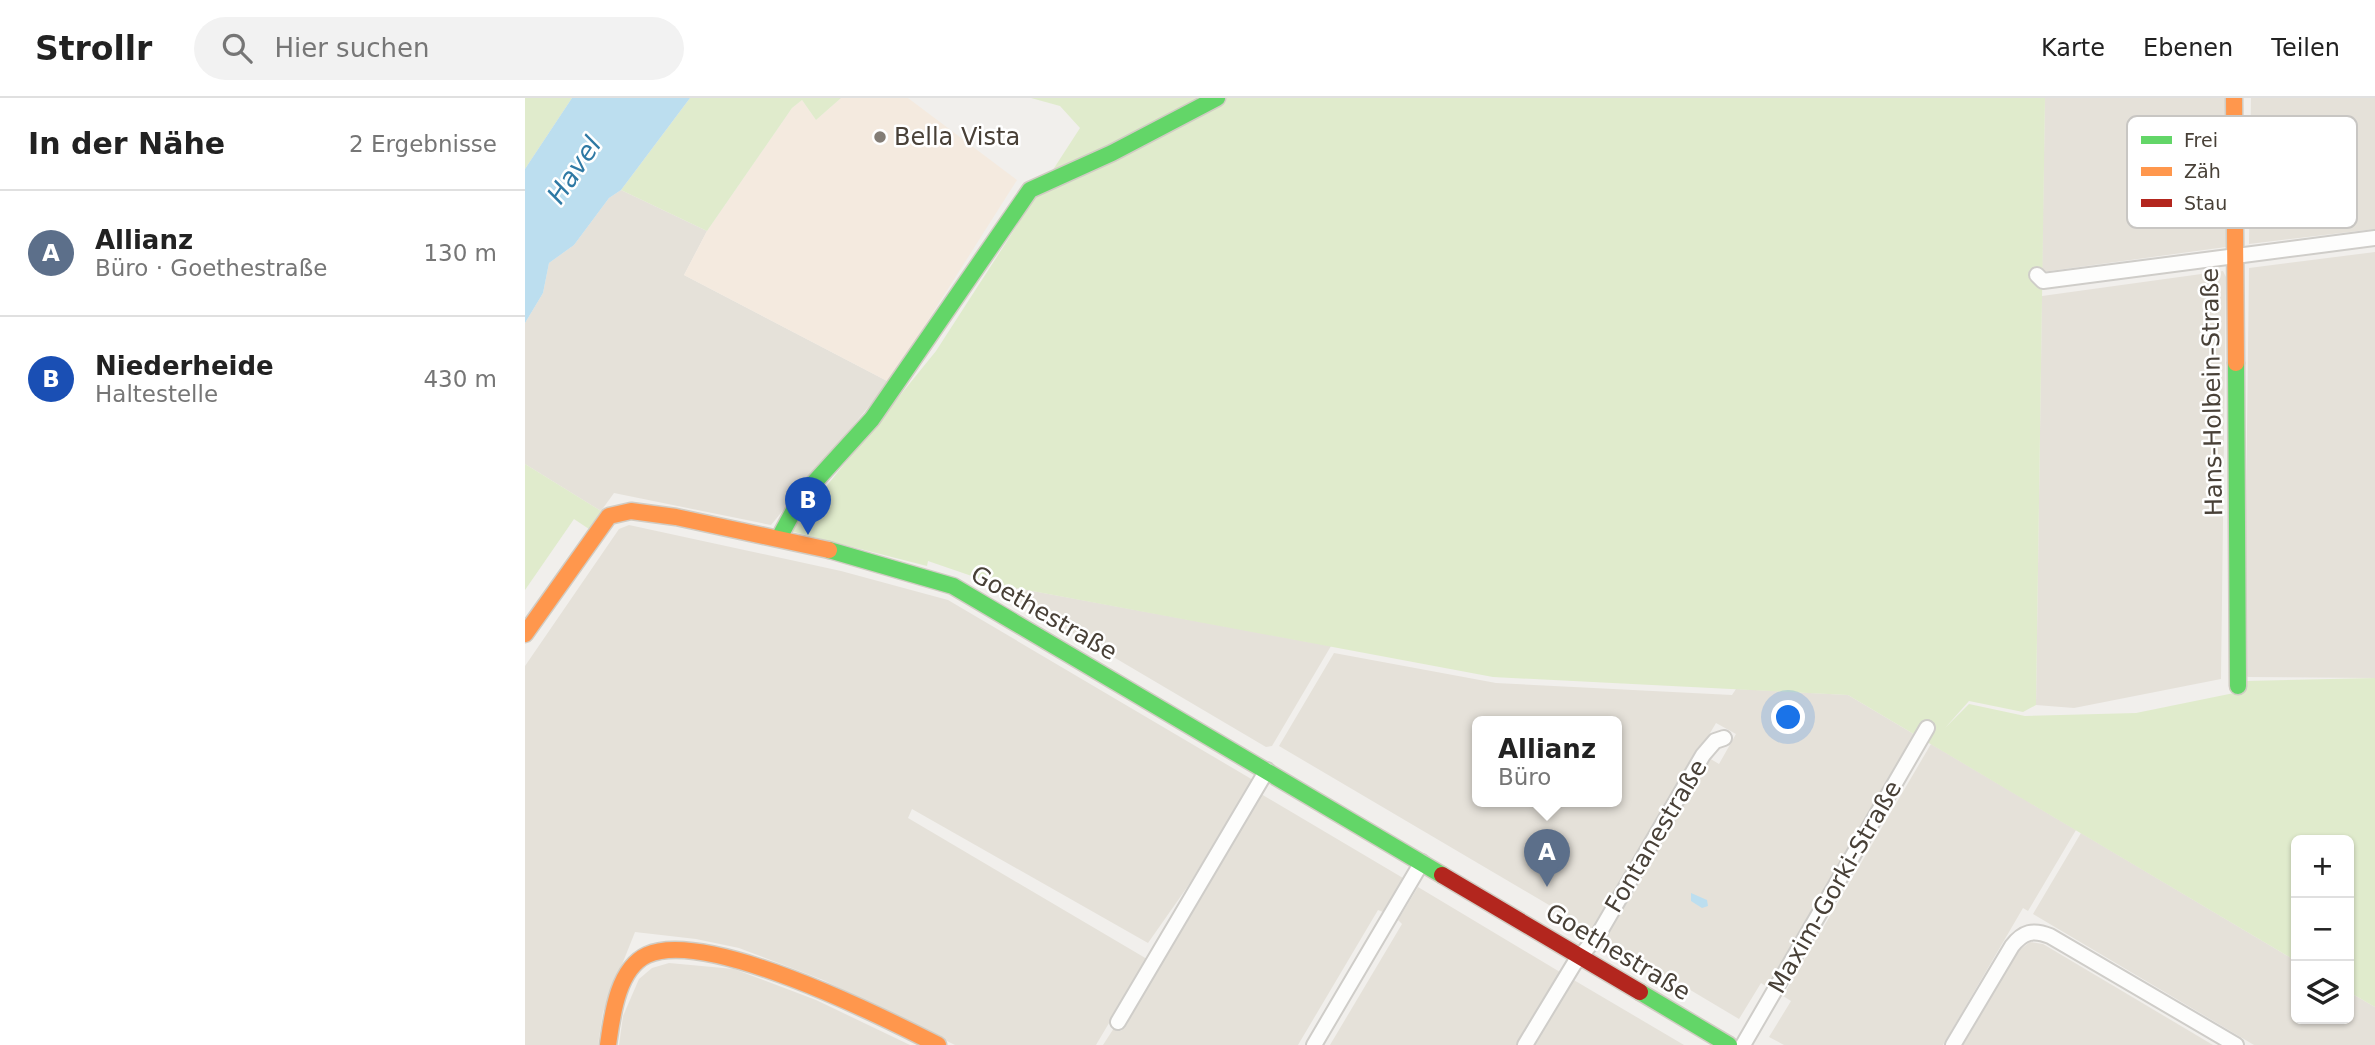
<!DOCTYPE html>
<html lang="de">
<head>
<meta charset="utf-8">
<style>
  body { margin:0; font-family:"DejaVu Sans",sans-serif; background:#f2f2f2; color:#222 }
  .controls { position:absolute; right:21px; bottom:21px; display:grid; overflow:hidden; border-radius:10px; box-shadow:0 2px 5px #0004 }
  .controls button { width:63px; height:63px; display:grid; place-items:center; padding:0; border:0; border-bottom:2px solid #e0e0e0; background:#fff; color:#222; font:35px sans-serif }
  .you { position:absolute; left:1264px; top:620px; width:24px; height:24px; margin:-18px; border:5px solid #fff; border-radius:50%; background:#1a73e8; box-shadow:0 0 0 10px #1a73e833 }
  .badge { display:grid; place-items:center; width:46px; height:46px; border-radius:50%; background:#0f766e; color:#fff; font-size:23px; font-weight:700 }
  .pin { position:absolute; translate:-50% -58px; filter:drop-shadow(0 2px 4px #0008) }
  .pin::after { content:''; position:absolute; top:37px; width:24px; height:21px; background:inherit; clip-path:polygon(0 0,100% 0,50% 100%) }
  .popup { position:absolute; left:947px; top:618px; width:150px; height:91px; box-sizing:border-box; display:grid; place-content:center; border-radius:10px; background:#fff; filter:drop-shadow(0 2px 5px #0005); font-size:23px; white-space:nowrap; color:#767676 }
  .popup b { font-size:26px; color:#222 }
  .popup::after { content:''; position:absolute; left:50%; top:100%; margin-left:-14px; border:14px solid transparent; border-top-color:#fff }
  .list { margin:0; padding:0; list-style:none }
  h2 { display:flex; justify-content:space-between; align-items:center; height:91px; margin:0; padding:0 28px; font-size:30px }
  h2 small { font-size:23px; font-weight:400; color:#767676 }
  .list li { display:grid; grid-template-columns:46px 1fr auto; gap:21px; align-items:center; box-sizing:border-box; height:126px; padding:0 28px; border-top:2px solid #e0e0e0 }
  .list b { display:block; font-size:26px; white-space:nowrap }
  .list p { margin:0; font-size:23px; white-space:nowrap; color:#767676 }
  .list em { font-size:23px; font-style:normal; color:#767676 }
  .icon { flex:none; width:38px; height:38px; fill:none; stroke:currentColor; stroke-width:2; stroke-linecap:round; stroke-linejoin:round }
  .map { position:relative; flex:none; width:1850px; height:947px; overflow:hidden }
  header { display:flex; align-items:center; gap:42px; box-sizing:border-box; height:98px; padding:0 35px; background:#fff; border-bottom:2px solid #e0e0e0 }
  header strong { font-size:33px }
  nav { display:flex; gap:38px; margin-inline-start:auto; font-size:24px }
  .search { width:490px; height:63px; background:#f2f2f2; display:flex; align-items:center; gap:18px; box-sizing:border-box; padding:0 24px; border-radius:38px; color:#767676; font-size:26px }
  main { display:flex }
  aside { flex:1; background:#fff }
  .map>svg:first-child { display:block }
  .residential { fill:#e5e1d9; fill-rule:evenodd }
  .commercial { fill:#f4eadf }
  .green { fill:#e0ebcc }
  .water { fill:#bcdeef }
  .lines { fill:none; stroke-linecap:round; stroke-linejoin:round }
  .street-casing { stroke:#cfcdc9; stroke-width:18 }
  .fast-casing { stroke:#d1ccc3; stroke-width:19 }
  .slow-casing { stroke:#d1ccc3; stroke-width:19 }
  .jam-casing { stroke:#d1ccc3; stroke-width:19 }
  .street { stroke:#fdfdfc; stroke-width:14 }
  .fast { stroke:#63d668; stroke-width:16 }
  .slow { stroke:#ff974d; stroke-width:16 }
  .jam { stroke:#b3261e; stroke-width:16 }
  .poi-dot { fill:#837d76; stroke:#fff; stroke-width:2.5 }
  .labels { text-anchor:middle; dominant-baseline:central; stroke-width:5; stroke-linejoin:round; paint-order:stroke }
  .poi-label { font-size:24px; fill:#484037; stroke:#fff; text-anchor:start }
  .street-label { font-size:24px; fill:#484037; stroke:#fff }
  .water-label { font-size:26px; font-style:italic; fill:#2e79a4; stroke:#fff }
  .key { fill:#fff; stroke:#c8c6c3; stroke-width:2 }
  .key-label { font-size:19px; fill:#484037 }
</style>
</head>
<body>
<header>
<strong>Strollr</strong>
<div class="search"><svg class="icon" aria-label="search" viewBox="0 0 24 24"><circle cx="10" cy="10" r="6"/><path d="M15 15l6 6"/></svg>Hier suchen</div>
<nav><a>Karte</a><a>Ebenen</a><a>Teilen</a></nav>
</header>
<main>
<aside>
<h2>In der Nähe<small>2 Ergebnisse</small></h2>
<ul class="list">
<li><span class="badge" style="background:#5c6f8a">A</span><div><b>Allianz</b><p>Büro · Goethestraße</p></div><em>130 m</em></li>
<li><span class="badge" style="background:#1a4fb4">B</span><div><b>Niederheide</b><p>Haltestelle</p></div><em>430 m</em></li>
</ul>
</aside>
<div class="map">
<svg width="1850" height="947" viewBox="0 0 1850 947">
  <rect width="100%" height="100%" fill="#f1efec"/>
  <g class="residential">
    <path d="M1520 0H1703L1701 149 1517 174Z"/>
    <path d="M1726 0H1850V131L1724 146Z"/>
    <path d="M96 92 182 133 159 177 364 284 246 427 89 395 76 413 0 366V225L18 195 24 165 49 147 84 100Z"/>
    <path d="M1850 154V580L1723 579 1719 576 1724 170Z"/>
    <path d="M1698 173 1701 179 1696 581 1549 610 1511 607 1517 198Z"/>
    <path d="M104 427 316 473 423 502 728 682 663 788 623 845 387 711 383 720 622 861 571 947H430L298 882 214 850 171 841 110 834 78 914 73 947H0V568L94 431Z"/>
    <path d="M470 486 806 548 747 648 741 649 470 489Z"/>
    <path d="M809 555 971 585 1207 597 1211 591 1323 597 1392 638 1244 890 1236 885 1214 921 1078 840 1184 660 1194 666 1211 636 1191 625 1068 833 754 648ZM952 623H1092V703H952Z"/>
    <path d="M1406 646 1551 732 1503 813 1498 810 1418 947H1259L1244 939 1266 903 1258 898Z"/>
    <path d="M736 696 878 780 858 814 853 812 773 947H578L589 930 596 933Z"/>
    <path d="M1556 735 1771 863V921H1824V894L1850 909V947H1729L1508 816Z"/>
    <path d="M893 789 1035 874 991 947H805L877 826 873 822Z"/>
    <path d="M1505 844 1518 846 1688 947H1438L1493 853Z"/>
    <path d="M144 865 209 871 291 902 385 947H94L98 918 114 881 127 870Z"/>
    <path d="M1047 881 1159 947H1007Z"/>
  </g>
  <path class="commercial" d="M316 0H383L492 82 364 284 159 177 182 133 267 10 277 2 291 22Z"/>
  <g class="green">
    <path d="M0 0H47L0 71Z"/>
    <path d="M165 0H316L291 22 277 2 267 10 182 133 96 92Z"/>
    <path d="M506 0H1520L1511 607 1498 614 1444 603 1420 630 1444 606 1500 618 1611 615 1714 594 1721 583 1850 580V909L1824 894V742H1771V863L1323 597 968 579 470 486 403 463 402 468 265 433 266 422 278 417 411 253 555 30 535 8Z"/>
    <path d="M0 366 76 413 64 431 49 421 0 492Z"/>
  </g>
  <g class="water">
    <path d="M47 0H165L96 92 84 100 49 147 24 165 18 195 0 225V71Z"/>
    <path d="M1166 795 1182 802 1183 808 1177 810 1166 803Z"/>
  </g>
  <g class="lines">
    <defs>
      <g id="street">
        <path d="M1512 177 1518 183 1850 140"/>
        <path d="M593 924 742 672"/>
        <path d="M789 947 897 764"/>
        <path d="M1000 947 1049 866 1073 837 1178 657 1190 643 1199 640"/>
        <path d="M1218 947 1402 630"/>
        <path d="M1428 947 1487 848C1498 834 1508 831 1525 838L1711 947"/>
      </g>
      <g id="fast">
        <path d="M1711 265 1713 588"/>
        <path d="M254 440 276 399 347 321 505 92 587 55 692 0"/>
        <path d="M304 452 428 488 917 777"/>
        <path d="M1115 894 1204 947"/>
      </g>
      <g id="slow">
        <path d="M1709 0 1711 265"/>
        <path d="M0 536 84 418 106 413 151 419 304 452"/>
        <path d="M83 947C87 919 92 871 122 857 181 830 356 918 413 947"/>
      </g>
      <path id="jam" d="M917 777 1115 894"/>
    </defs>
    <use href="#street" class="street-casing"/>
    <use href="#fast" class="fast-casing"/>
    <use href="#slow" class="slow-casing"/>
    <use href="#jam" class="jam-casing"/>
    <use href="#street" class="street"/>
    <use href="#fast" class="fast"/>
    <use href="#slow" class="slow"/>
    <use href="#jam" class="jam"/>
  </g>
  <circle class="poi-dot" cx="355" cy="39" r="7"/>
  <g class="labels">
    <g class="poi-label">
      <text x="369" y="39">Bella Vista</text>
    </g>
    <g class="street-label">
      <text transform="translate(1687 294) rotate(-91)">Hans-Holbein-Straße</text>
      <text transform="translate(519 515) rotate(30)">Goethestraße</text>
      <text transform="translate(1131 738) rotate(-59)">Fontanestraße</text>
      <text transform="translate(1310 789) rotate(-60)">Maxim-Gorki-Straße</text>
      <text transform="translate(1093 854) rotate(31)">Goethestraße</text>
    </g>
    <g class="water-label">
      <text transform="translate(49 72) rotate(-56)">Havel</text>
    </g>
  </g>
  <rect x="1602" y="18" width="230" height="112" rx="10" class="key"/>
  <rect x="1616" y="38" width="31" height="8" fill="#63d668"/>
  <rect x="1616" y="69" width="31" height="9" fill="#ff974d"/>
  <rect x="1616" y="101" width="31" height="8" fill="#b3261e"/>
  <g class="key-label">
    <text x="1659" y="49">Frei</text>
    <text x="1659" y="80">Zäh</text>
    <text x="1659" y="112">Stau</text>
  </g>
</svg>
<div class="controls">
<button>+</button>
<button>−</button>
<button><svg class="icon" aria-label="layers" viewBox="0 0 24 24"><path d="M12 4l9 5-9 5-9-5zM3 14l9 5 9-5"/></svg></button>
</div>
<div class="you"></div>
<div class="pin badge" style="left:1022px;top:789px;background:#5c6f8a">A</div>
<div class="popup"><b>Allianz</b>Büro</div>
<div class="pin badge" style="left:283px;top:437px;background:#1a4fb4">B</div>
</div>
</main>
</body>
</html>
